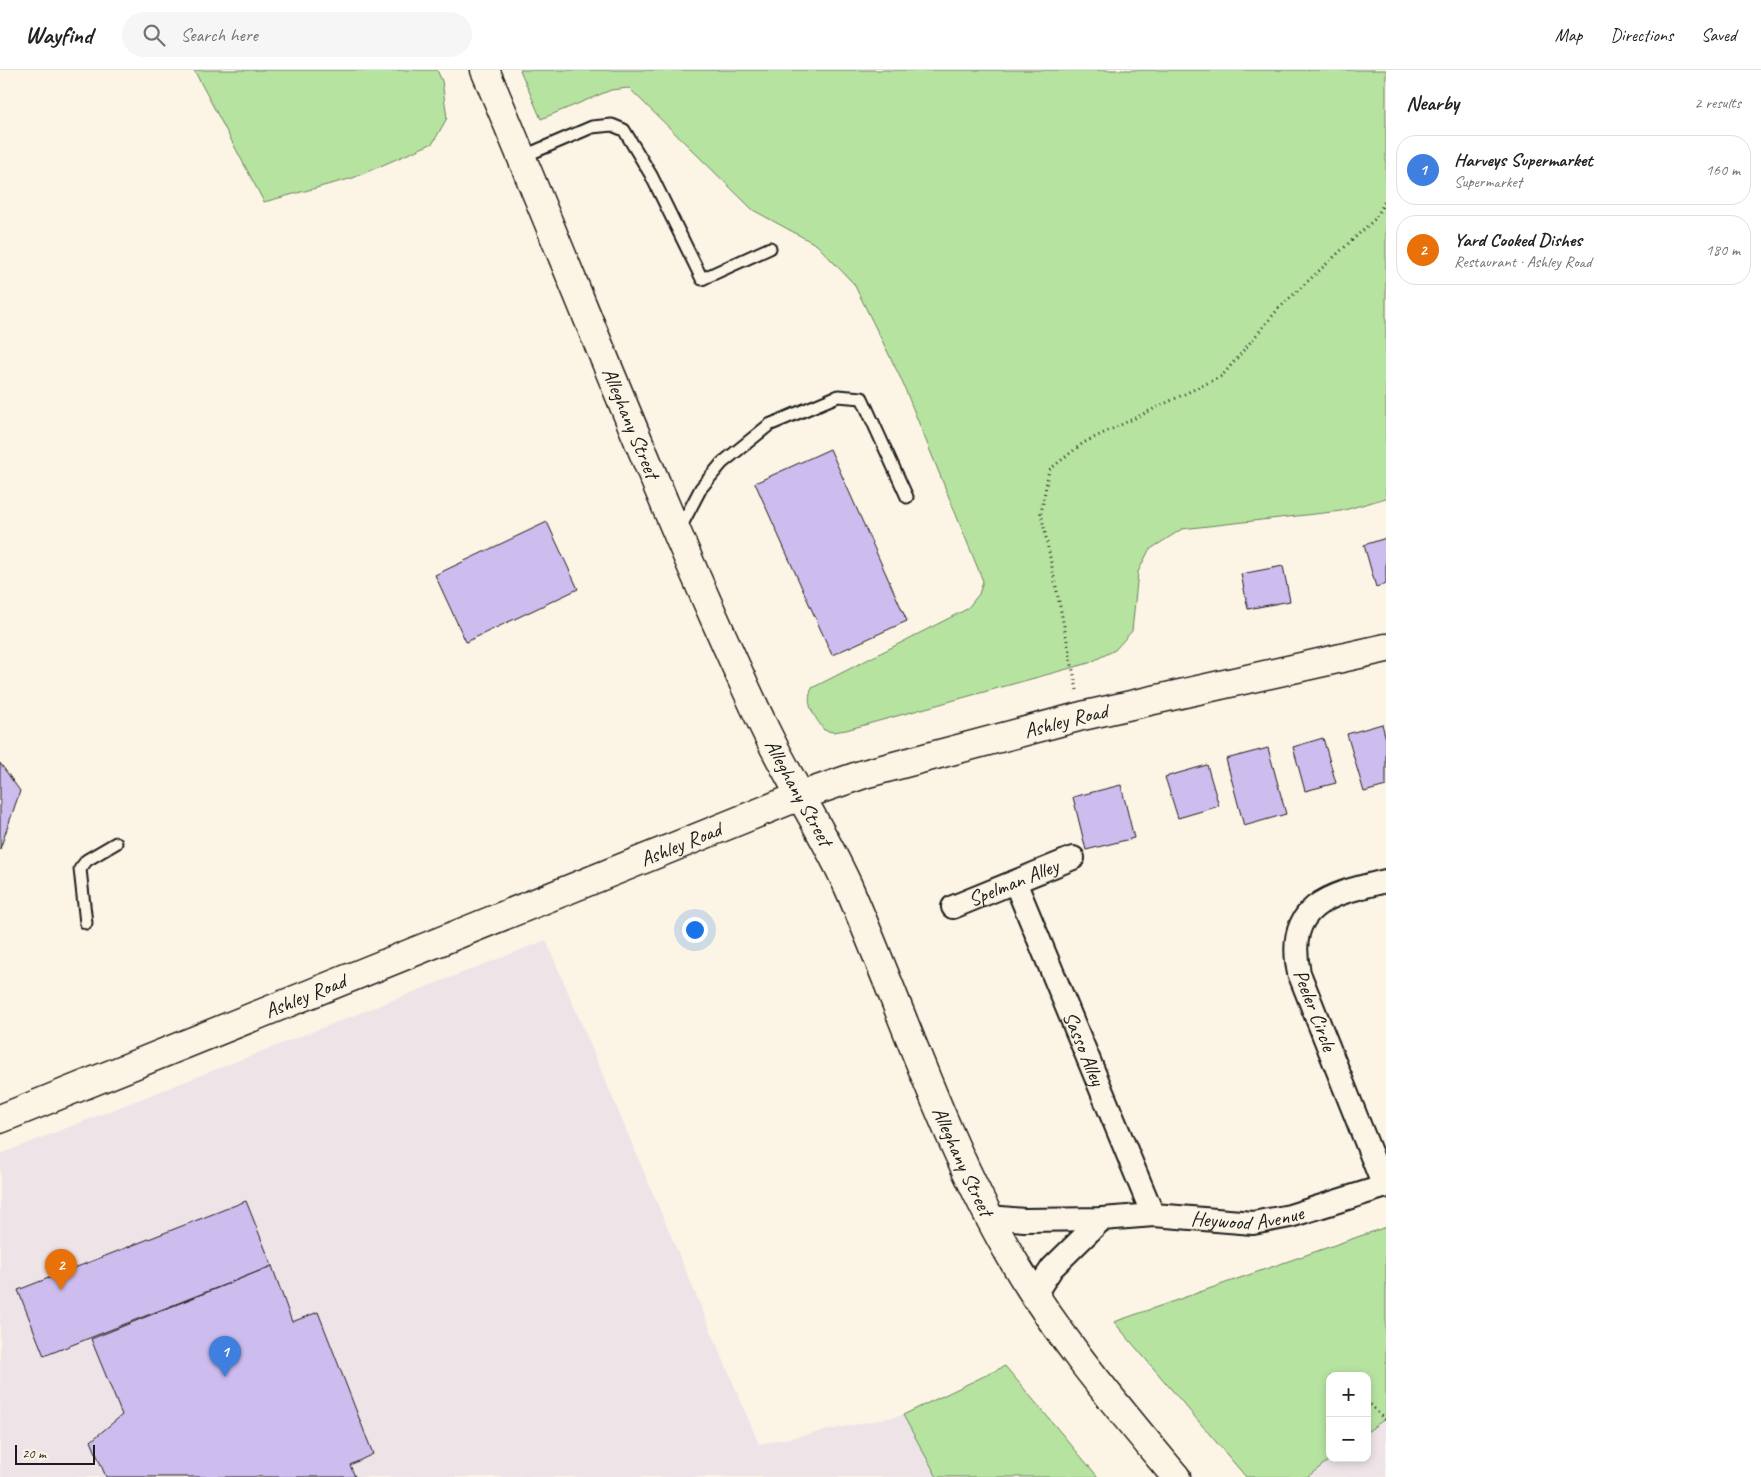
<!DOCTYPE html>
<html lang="en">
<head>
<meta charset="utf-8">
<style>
  body { margin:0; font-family:Caveat,sans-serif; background:#f6f6f6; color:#222 }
  .controls { position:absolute; right:15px; bottom:15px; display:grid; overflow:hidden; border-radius:10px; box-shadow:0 2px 8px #0003 }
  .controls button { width:45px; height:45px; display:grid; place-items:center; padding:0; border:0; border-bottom:1px solid #e0e0e0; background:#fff; color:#222; font:25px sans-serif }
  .scale { position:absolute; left:15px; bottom:12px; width:80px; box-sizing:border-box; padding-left:5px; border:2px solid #1c1c1c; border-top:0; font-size:14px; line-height:18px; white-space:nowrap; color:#1c1c1c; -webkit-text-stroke:4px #fcf5e5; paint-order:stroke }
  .you { position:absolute; left:694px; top:859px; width:18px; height:18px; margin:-12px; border:4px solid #fff; border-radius:50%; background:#1a73e8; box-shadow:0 0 0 8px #1a73e833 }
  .badge { display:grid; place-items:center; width:32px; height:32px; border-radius:50%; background:#d1495b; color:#fff; font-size:16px; font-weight:700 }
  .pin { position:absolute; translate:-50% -41px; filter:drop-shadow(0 1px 2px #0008) }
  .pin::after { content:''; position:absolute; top:26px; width:18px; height:15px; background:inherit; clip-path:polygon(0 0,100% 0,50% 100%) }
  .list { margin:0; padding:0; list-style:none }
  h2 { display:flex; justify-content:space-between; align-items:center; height:65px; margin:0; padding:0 20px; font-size:21px }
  h2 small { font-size:16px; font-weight:400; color:#767676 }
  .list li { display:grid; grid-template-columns:32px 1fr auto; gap:15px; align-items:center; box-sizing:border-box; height:70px; margin:0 10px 10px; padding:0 10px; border:1px solid #e0e0e0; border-radius:20px }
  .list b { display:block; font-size:19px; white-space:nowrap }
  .list p { margin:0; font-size:16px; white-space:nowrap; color:#767676 }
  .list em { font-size:16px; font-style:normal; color:#767676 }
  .icon { flex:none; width:28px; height:28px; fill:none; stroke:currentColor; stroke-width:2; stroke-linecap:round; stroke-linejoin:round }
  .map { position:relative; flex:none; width:1386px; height:1407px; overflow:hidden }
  header { display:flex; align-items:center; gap:30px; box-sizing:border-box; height:70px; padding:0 25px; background:#fff; border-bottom:1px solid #e0e0e0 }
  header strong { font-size:24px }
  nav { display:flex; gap:28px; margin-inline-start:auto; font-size:18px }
  .search { width:350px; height:45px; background:#f6f6f6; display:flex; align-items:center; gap:12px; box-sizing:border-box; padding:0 18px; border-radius:28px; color:#767676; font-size:19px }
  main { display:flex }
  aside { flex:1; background:#fff }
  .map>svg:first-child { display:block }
  .built { fill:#eee4e8 }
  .green { fill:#b7e3a1; stroke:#6a805e }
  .building { fill:#cdbdee; stroke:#1c1c1c }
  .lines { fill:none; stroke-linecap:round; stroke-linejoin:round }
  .service-casing { stroke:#1c1c1c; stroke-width:15 }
  .minor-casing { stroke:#1c1c1c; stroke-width:26 }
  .tertiary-casing { stroke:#1c1c1c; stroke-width:31 }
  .path { stroke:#1c1c1c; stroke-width:3; stroke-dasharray:1 4; stroke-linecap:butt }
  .service { stroke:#fcf5e5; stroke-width:11 }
  .minor { stroke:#fcf5e5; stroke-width:22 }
  .tertiary { stroke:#fcf5e5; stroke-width:28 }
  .labels { text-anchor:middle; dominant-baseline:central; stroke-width:4; stroke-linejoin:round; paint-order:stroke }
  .street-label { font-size:21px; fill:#1c1c1c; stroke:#fcf5e5 }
</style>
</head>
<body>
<header>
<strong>Wayfind</strong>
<div class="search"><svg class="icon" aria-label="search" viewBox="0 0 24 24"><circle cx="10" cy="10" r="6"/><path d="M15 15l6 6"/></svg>Search here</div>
<nav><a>Map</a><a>Directions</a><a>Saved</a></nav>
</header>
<main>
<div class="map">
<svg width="1386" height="1407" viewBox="0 0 1386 1407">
  <rect width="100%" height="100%" fill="#fcf5e5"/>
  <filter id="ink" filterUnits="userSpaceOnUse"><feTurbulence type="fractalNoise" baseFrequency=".02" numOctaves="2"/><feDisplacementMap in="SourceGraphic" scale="10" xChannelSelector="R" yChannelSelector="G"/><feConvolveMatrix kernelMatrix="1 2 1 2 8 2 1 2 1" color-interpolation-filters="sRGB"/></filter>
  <g filter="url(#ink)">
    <g class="built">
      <path d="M546 870 759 1374 903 1345 937 1407H0V1084Z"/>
      <path d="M1386 1348V1407H1307L1332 1388H1367V1362Z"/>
    </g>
    <g class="green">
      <path d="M194 0H437L442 11 447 48 433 73 353 108 264 132Z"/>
      <path d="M520 0H1386V428L1341 441 1182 459 1149 480 1138 502 1132 561 1115 580 1089 593 846 660 833 662 824 660C815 647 804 634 812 618L967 539 979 524 983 511 901 309 854 214 817 175 753 140 629 18 611 20 541 49Z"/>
      <path d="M1386 1157V1348L1367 1362V1306H1330V1388H1332L1307 1407H1246L1114 1252Z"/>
      <path d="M1005 1296 1098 1407H937L903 1345Z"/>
    </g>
    <g class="building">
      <path d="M830 379 907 551 832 585 755 413Z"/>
      <path d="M547 452 578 519 466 572 435 505Z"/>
      <path d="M1386 468V514L1376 517 1364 475Z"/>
      <path d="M1283 496 1290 531 1248 539 1241 504Z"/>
      <path d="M1382 654 1386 669V716L1364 722 1347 664Z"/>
      <path d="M1323 668 1336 713 1305 721 1293 677Z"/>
      <path d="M1268 678 1286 744 1244 756 1226 689Z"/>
      <path d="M0 693 20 721 0 779Z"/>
      <path d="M1207 695 1219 736 1178 748 1165 707Z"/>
      <path d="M1121 715 1134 768 1086 780 1073 727Z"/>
      <path d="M246 1131 272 1196 44 1286 18 1220Z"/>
      <path d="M272 1196 292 1252 318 1242 373 1384 350 1395 355 1407H106L91 1371 122 1345 91 1269Z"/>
    </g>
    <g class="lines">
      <defs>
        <g id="service">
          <path d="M522 87 592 57 612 55 624 60 651 105 702 209 770 178"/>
          <path d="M679 460 701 418 722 393 769 355 838 326 862 328 907 427"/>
          <path d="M86 853 80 799 87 790 116 773"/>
        </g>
        <g id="minor">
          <path id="s1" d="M1015 812 1153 1145"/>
          <path id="s2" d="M953 837 1073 788"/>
          <path d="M1384 1117 1299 903C1284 833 1332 824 1386 811"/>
          <path id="s3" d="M990 1147 1024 1150 1102 1149 1154 1145 1253 1153 1290 1146 1386 1116"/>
          <path d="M1035 1224 1052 1198 1102 1149"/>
        </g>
        <g id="tertiary">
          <path id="s4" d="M485 0C578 219 662 440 763 655 789 710 823 761 848 816 902 939 943 1069 1010 1185 1056 1265 1117 1336 1176 1407"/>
          <path id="s5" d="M0 1049 800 726 864 704 1082 646 1386 578"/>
        </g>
      </defs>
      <use href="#service" class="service-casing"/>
      <use href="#minor" class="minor-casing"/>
      <use href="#tertiary" class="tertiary-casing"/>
      <g class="path">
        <path d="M1077 620 1041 443 1049 400 1083 373 1222 306 1279 238 1376 148 1386 129"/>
        <path d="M1367 1331 1386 1351"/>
      </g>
      <use href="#service" class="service"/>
      <use href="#minor" class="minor"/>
      <use href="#tertiary" class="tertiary"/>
    </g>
  </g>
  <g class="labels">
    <g class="street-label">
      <text stroke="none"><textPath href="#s4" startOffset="382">Alleghany Street</textPath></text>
      <text stroke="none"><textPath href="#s5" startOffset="1139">Ashley Road</textPath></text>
      <text stroke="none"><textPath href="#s4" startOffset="788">Alleghany Street</textPath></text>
      <text stroke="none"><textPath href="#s5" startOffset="734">Ashley Road</textPath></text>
      <text stroke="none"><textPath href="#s2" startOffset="65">Spelman Alley</textPath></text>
      <text stroke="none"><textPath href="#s5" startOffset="329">Ashley Road</textPath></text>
      <text transform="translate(1315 940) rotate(69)">Peeler Circle</text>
      <text stroke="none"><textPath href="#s1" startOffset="180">Sasso Alley</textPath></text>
      <text stroke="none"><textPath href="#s4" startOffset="1192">Alleghany Street</textPath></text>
      <text stroke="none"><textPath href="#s3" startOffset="258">Heywood Avenue</textPath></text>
    </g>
  </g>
</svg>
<div class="controls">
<button>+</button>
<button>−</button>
</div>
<div class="scale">20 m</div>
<div class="you"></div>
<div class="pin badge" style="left:225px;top:1307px;background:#3f7fe0">1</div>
<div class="pin badge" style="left:61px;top:1220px;background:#e8710a">2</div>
</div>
<aside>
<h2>Nearby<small>2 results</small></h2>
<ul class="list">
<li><span class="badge" style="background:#3f7fe0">1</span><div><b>Harveys Supermarket</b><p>Supermarket</p></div><em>160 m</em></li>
<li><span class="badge" style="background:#e8710a">2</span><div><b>Yard Cooked Dishes</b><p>Restaurant · Ashley Road</p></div><em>180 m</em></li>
</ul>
</aside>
</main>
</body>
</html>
